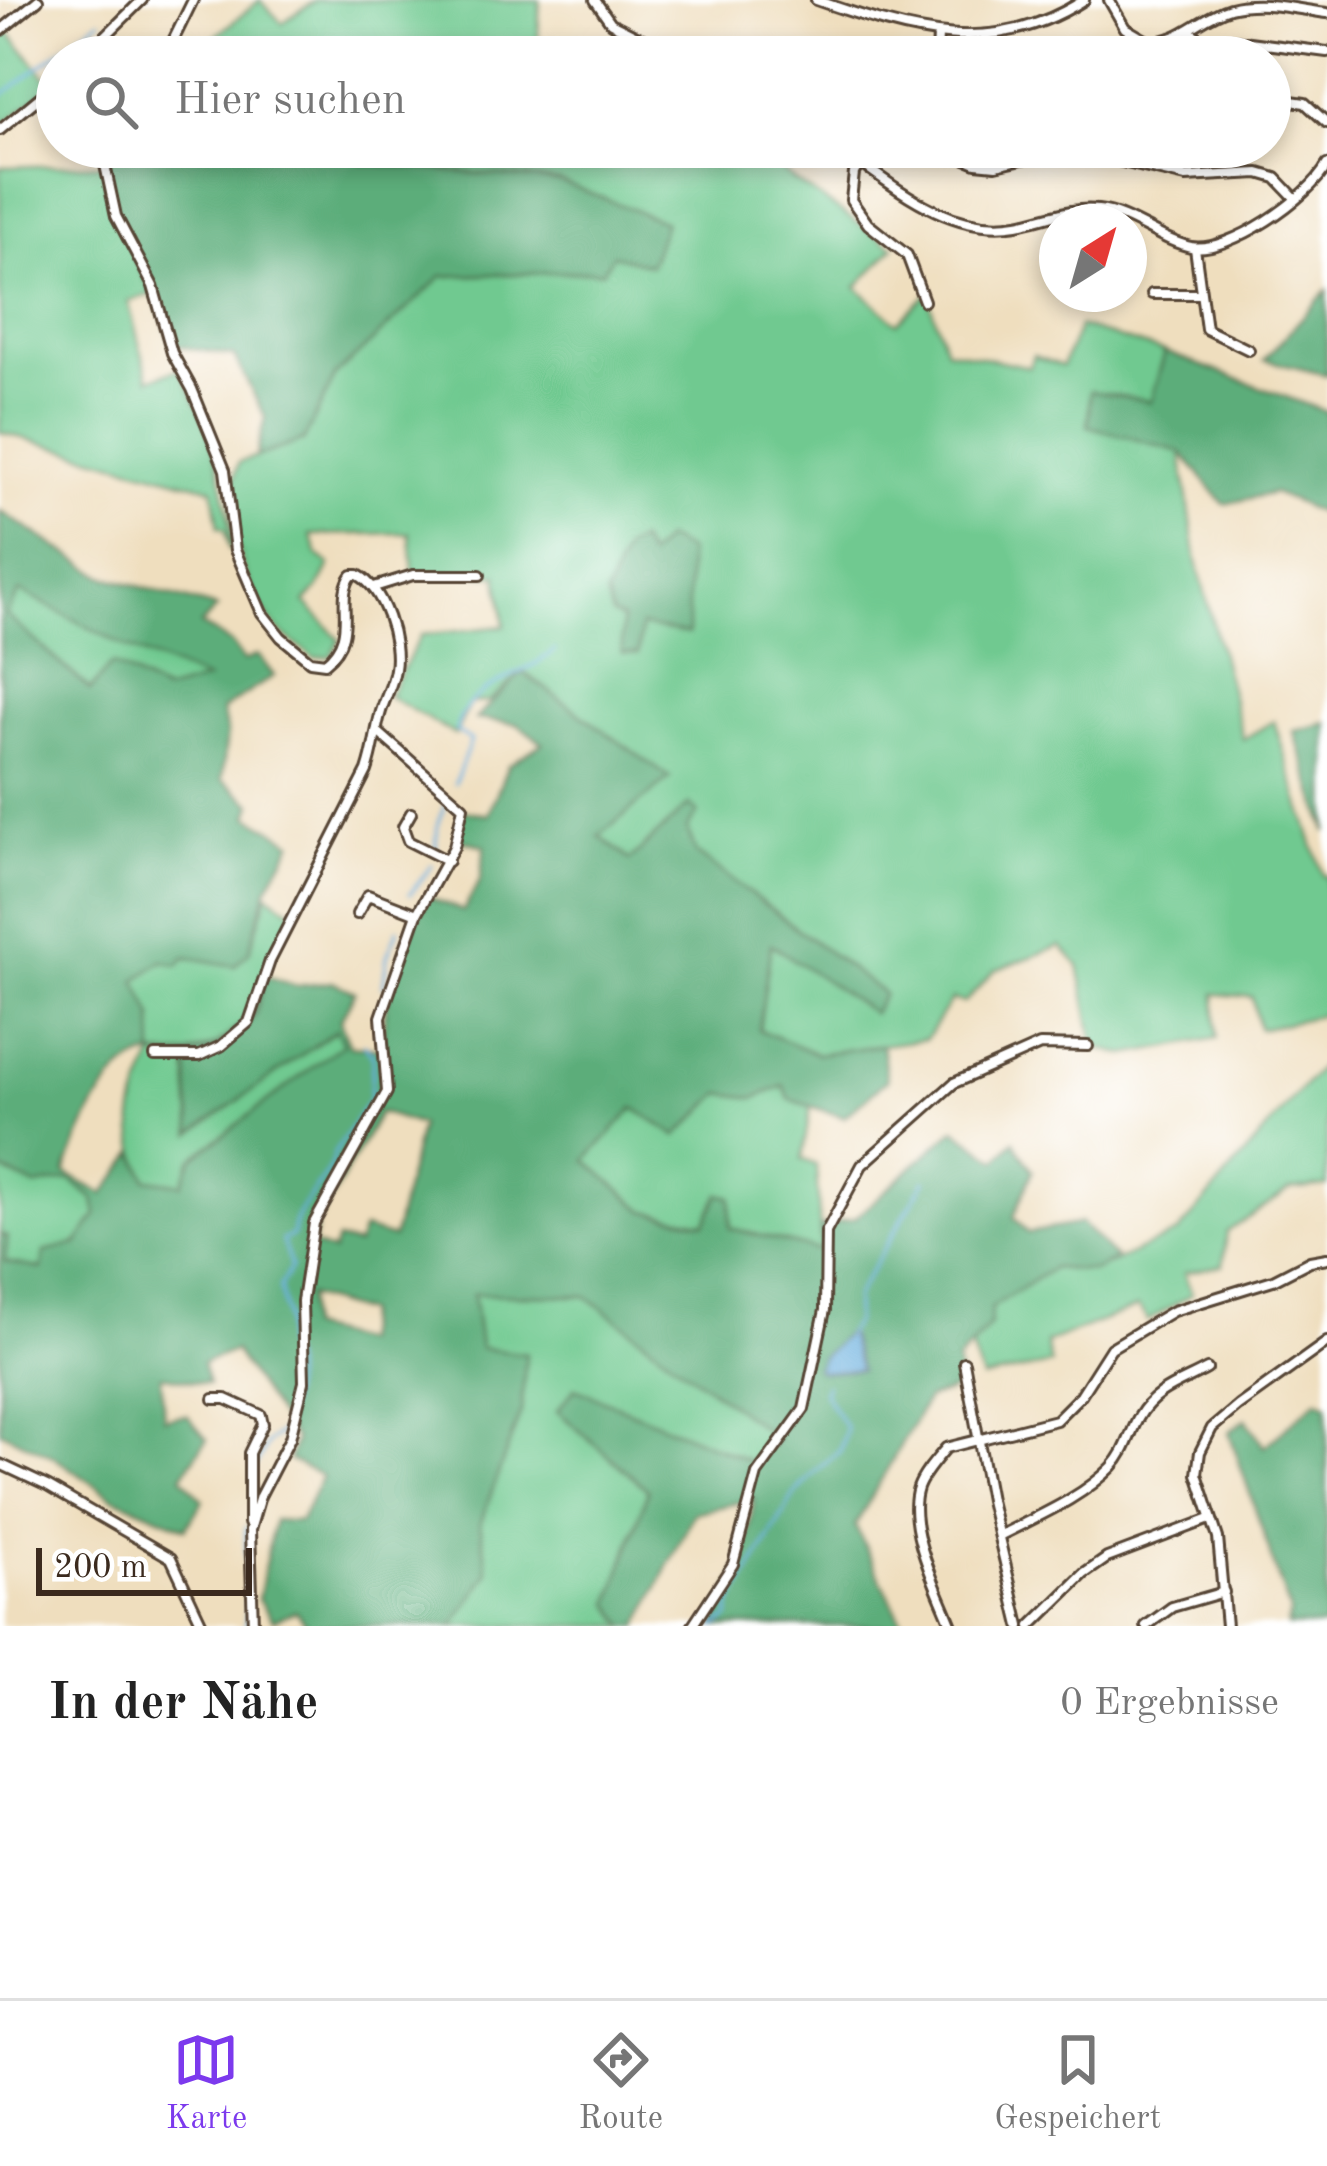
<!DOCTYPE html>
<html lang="de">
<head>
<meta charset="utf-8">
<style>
  body { margin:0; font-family:"Old Standard TT",serif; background:#f6f6f6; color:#222 }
  .compass { position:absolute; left:1039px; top:204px; width:108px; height:108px; border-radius:50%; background:#fff; box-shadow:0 6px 18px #0003; rotate:37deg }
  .scale { position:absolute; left:36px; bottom:30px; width:216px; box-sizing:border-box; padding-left:12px; border:6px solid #3b2a1e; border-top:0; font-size:33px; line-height:42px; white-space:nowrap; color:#3b2a1e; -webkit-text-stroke:9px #fff; paint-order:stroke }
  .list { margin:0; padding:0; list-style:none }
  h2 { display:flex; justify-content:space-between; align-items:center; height:156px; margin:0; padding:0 48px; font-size:51px }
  h2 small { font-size:39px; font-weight:400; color:#767676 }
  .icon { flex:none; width:66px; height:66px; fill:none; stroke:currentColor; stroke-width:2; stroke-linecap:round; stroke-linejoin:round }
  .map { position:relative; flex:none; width:1327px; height:1626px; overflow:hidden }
  .search { position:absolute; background:#fff; box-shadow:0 6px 18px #0003; left:36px; right:36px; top:36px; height:132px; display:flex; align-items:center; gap:30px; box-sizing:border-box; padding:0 42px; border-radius:66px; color:#767676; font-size:45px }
  .sheet { height:372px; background:#fff }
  nav { display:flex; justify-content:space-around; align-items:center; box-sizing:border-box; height:168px; border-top:3px solid #e0e0e0; background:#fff; font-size:33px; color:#767676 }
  nav a { display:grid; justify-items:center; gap:6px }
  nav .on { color:#7c3aed }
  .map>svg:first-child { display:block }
  .green { fill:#6fc990; stroke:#557a57; stroke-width:3 }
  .forest { fill:#5bad7a; stroke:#4b6c4c; stroke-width:3; fill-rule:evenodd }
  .water { fill:#67afde; stroke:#516c7e; stroke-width:3 }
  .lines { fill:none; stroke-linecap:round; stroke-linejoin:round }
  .stream { stroke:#67afde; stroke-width:3 }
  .street-casing { stroke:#564536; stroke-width:14 }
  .street { stroke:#fff; stroke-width:8 }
</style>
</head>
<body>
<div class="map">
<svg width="1327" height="1626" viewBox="0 0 1327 1626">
  <rect width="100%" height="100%" fill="#fff"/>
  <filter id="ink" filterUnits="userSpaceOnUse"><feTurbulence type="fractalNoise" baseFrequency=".00833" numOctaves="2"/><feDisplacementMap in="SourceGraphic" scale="24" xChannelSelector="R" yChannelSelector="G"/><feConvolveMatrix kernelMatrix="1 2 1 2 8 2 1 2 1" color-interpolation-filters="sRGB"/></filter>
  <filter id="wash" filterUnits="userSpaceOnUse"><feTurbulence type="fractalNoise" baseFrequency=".004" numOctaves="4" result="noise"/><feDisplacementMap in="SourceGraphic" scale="48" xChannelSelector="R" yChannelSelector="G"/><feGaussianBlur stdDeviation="2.7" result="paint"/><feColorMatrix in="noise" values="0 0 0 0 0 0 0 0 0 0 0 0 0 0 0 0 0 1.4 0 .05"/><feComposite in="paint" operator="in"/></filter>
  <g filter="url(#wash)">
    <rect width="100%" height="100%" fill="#efdebe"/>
    <g class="green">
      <path d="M260 0 282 23 316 0H540L537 57H190Z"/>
      <path d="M0 22 53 85 0 127Z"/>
      <path d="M359 147H753L792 179 894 247 857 287 897 323 927 294 946 349 1029 367 1033 356 1062 366 1079 326 1165 352 1151 401 1181 452 1197 562 1243 739 1274 721 1323 876H1327V1014L1259 1029 1252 997 1215 994 1217 1038 1126 1055 1095 1047 1079 966 1061 946 995 970 964 1003 952 999 926 1039 817 1054 758 1030 771 943 873 1012 884 994 696 853 687 829 689 805 630 860 599 836 669 778 523 672 489 702 470 703 455 735 388 696 421 635 505 626 498 575 413 573 410 533 311 535 318 555 330 565 318 589 305 602 340 640 331 656 314 658C297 645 277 633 266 614 240 574 221 507 239 462L304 440 335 376 442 276 603 271 559 181 363 163Z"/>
      <path d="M103 164 154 294 128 301 149 379 179 369C214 428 225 484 233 551H230L225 529 219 528 213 489 0 432V167Z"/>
      <path d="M20 591 128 648 208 680 165 692 113 664 91 690 5 614Z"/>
      <path d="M268 894 295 913 269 961 252 1016 216 1045 187 1055H154L136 980 163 961 249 952Z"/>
      <path d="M337 1029 344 1044 192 1159 182 1184 147 1179C123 1129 132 1106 153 1057H187L193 1133Z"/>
      <path d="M1327 1059V1186L1290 1190 1227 1232 1223 1265 1184 1273 1192 1294 1148 1321 1138 1307 1046 1343 1051 1364 982 1379 971 1348 990 1325V1308L1053 1268 1093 1271 1179 1232Z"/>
      <path d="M784 1086 789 1099 811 1106 802 1159 816 1165 821 1251 730 1228 731 1198 719 1195 706 1223 645 1211 585 1160 634 1108 677 1136 721 1093 754 1098Z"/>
      <path d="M0 1169 36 1186 69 1179 94 1199 98 1216C84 1240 64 1253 42 1269L5 1262 6 1238 0 1234Z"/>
      <path d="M473 1294 586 1296 778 1439 753 1463 575 1388 558 1411 648 1490 610 1604 626 1626H453L488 1573 480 1524 521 1411 525 1354 480 1348Z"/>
    </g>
    <g class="forest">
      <path d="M108 147H359L363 163 559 181 665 222 650 265 613 255 603 271 442 276 335 376 304 440 256 457 265 417 234 356 172 345C154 280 101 217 108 147Z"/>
      <path d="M1327 290V375L1264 360Z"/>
      <path d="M1165 352 1327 412V516L1274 493 1224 504 1181 452 1088 426 1090 391 1151 401Z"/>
      <path d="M0 511 103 576 217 608 201 625 232 644 244 661 258 655 274 676 222 710 227 733 222 779 253 804 249 816 293 842 267 889 249 952 235 966 185 957 179 965 163 961 136 980 153 1016 154 1055C108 1059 79 1136 65 1173L104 1194 135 1153 147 1179 182 1184 192 1159 343 1044 336 1030 192 1134 187 1057 218 1047 254 1017 266 976 296 986 333 982 355 992 340 1021 350 1046 383 1048C379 1005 407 934 429 897L463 911 480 880 485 846 457 839 464 810 488 815 508 765 543 743 517 724 476 719 522 672 670 778 599 836 630 860 689 805 698 812 687 829 696 853 884 994 873 1013 771 944 759 1030 817 1054 882 1045 887 1080 844 1117 789 1099 784 1086 754 1098 721 1093 677 1136 634 1108 586 1160 645 1211 705 1223 719 1194 731 1197 730 1228 821 1251 820 1227 855 1218 955 1129 997 1160 1014 1141 1033 1171 1014 1217 1028 1233 1081 1223 1116 1259 1093 1271 1053 1268 991 1308 990 1325 957 1362 962 1387 927 1399 855 1526 904 1626H714L745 1556 754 1499 694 1513 639 1626H626L610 1604 648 1490 557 1411 575 1388 752 1462 777 1439 586 1296 473 1294 480 1348 526 1354 521 1411 480 1524 488 1573 453 1626H308L296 1611 273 1620 258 1599 274 1520 300 1521 322 1476 289 1460 295 1440 234 1351 202 1363 208 1384 161 1375 164 1418 187 1415 207 1439 182 1476 203 1500 186 1528 114 1498 52 1456 0 1431V1234L7 1237 5 1262 42 1269 44 1252 77 1244 97 1215 94 1199 70 1180 36 1186 0 1169ZM20 591 128 648 206 680 164 692 112 664 90 690 6 615ZM380 1112 420 1125 393 1238 363 1229 357 1245 337 1240 333 1252 313 1245 317 1224ZM308 1296 365 1313 361 1342 307 1328Z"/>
      <path d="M665 539 688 551V634L641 626 638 654 622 653V619L612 615 606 595 625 548 639 541 648 557Z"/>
      <path d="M1327 723V832L1294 731Z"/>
      <path d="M1318 1399 1327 1404V1626H1287L1290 1612 1229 1432 1246 1419 1264 1447Z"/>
    </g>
    <path class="water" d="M848 1332 860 1370 820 1372 816 1369 822 1357Z"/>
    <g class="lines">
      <g class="stream">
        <path d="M0 97 100 20"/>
        <path d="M455 783 471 740 456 731C465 684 524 678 555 650"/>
        <path d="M436 848 438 822 447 800"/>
        <path d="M410 894 432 865"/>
        <path d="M383 986 387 956 398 929"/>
        <path d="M847 1334 855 1321V1297L925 1181"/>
        <path d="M253 1470 267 1444 284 1429C286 1399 302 1372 284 1346L286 1319 280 1287 291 1267 282 1240 293 1235C292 1207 330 1181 334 1154L370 1098 373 1056 364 1044"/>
        <path d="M246 1527V1560"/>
        <path d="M246 1578V1566"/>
        <path d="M246 1585V1626"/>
        <path d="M715 1626 729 1618 731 1604 794 1495C808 1478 822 1465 840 1451L846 1428 824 1393 826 1385"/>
      </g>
    </g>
  </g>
  <g filter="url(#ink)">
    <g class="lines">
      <defs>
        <g id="street">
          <path d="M595 0 611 23 678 57"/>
          <path d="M816 0C911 33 992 59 1084 0"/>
          <path d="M1109 0 1125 28 1149 42C1181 42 1200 17 1230 8 1261 0 1295 9 1327 13"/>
          <path d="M0 31 38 0"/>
          <path d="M1189 31 1202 40 1218 38 1327 52"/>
          <path d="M84 57 142 0"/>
          <path d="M165 57 193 0"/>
          <path d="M937 57 938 34"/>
          <path d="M1270 98 1305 103 1327 123"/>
          <path d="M0 130 57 83"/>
          <path d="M106 147 105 165 116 216 153 286 172 353 192 389 225 470 235 550 262 613 281 637 310 661 325 663C361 634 333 600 352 575H358C384 589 400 641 395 669 393 685 384 699 380 715 375 733 374 751 367 771L270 961 249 1022 221 1046 199 1056H155"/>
          <path d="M838 147C891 183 948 236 1017 224 1045 219 1069 207 1098 210 1130 213 1159 240 1191 247 1229 254 1310 197 1327 165"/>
          <path d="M870 147 854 173 851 200 868 224 907 255 924 301"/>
          <path d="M936 147 976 163 996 165 1067 149 1186 177 1259 173 1276 178 1295 198"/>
          <path d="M1195 248 1206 329 1249 350"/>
          <path d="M1152 294H1200"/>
          <path d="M374 587 413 575H480"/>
          <path d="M411 813 403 827 408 841 448 861"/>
          <path d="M357 914 368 895 417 914"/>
          <path d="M964 1362 990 1500 1020 1626"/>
          <path d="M214 1399H226L261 1415 263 1424 249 1453V1523"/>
          <path d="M0 1464 47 1486 171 1558 203 1626"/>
          <path d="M999 1536C1038 1516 1082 1498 1112 1467 1127 1451 1129 1434 1139 1417 1154 1390 1182 1383 1207 1369"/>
          <path d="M253 1626 250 1530 260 1496 290 1438 304 1382 302 1301 314 1223 387 1092 381 1017 417 914 454 847 463 807 379 733"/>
          <path d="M692 1626 733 1564 757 1474 804 1409 825 1310 826 1232 862 1165 954 1083 1040 1045 1088 1046"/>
          <path d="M952 1626C938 1590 905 1527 918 1488 923 1474 936 1460 946 1448L1056 1420 1081 1395 1111 1348 1173 1311 1273 1280 1310 1261 1327 1258"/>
          <path d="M1031 1626 1084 1574 1107 1558 1210 1519"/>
          <path d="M1146 1626 1172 1607 1224 1592"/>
          <path d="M1226 1626 1218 1538 1197 1474 1200 1452 1212 1428 1238 1406 1327 1342"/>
        </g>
      </defs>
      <use href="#street" class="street-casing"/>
      <use href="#street" class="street"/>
    </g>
  </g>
</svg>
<svg class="compass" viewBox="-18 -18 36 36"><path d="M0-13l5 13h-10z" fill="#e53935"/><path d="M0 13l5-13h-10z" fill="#767676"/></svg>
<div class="scale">200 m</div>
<div class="search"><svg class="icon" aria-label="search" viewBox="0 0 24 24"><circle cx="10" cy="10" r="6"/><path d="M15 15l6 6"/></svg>Hier suchen</div>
</div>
<section class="sheet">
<h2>In der Nähe<small>0 Ergebnisse</small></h2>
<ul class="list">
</ul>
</section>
<nav>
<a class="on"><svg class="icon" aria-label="map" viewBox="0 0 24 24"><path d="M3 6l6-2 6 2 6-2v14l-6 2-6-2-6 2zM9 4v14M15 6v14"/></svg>Karte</a>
<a><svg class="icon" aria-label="directions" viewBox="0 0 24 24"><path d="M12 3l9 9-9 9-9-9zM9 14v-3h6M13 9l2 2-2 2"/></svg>Route</a>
<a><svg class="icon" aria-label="saved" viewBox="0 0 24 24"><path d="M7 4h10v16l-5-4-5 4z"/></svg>Gespeichert</a>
</nav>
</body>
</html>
